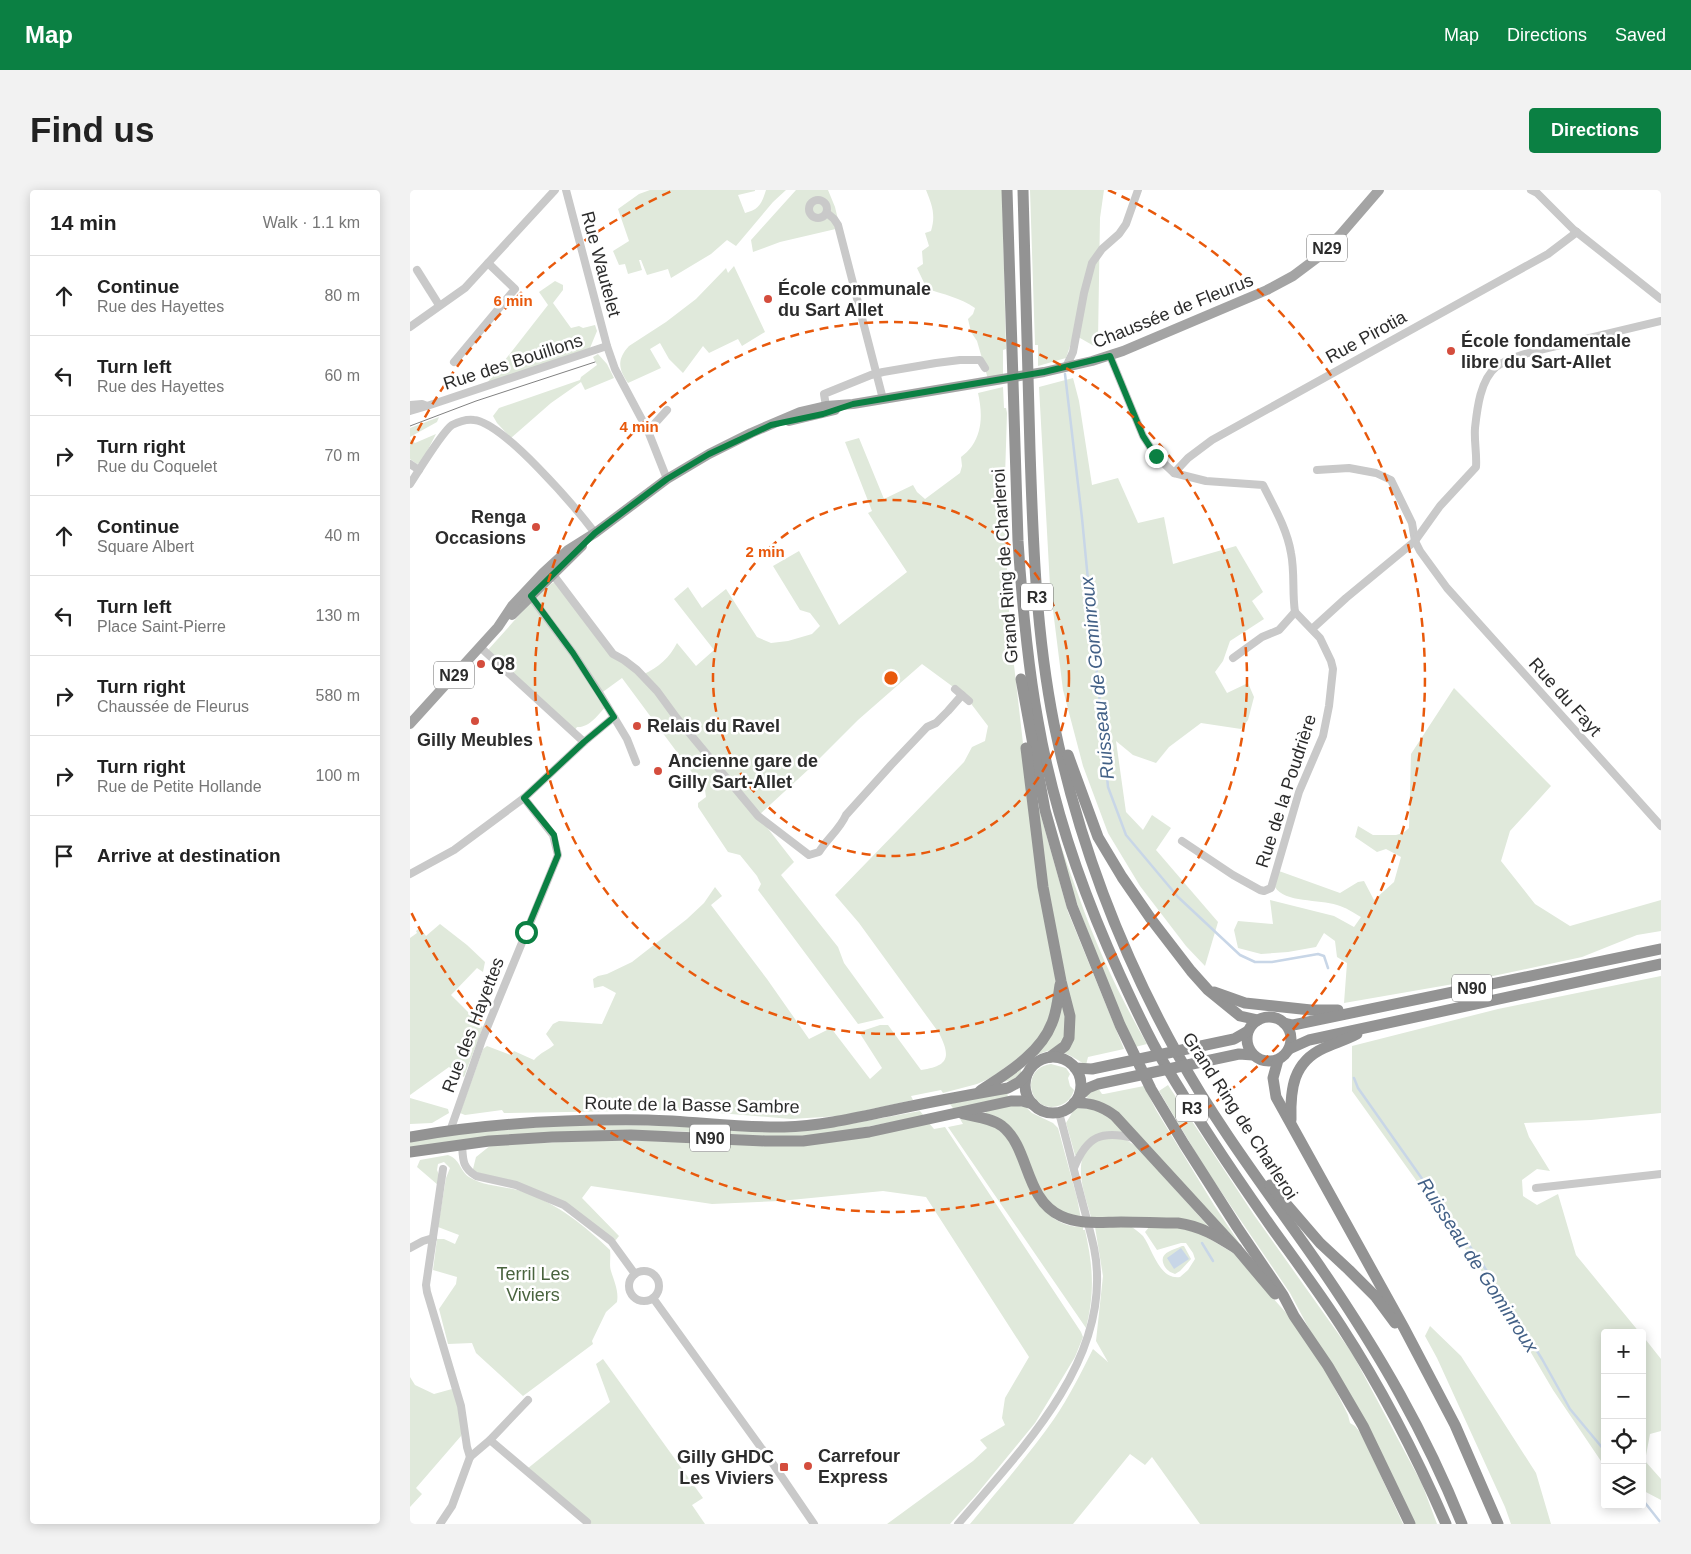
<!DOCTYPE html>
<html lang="en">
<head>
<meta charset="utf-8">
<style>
  body { margin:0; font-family:Helvetica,sans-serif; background:#f2f2f2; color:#222 }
  .controls { position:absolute; right:15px; bottom:15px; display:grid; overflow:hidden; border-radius:5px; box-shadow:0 2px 12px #0003 }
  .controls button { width:45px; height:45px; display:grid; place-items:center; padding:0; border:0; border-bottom:1px solid #e0e0e0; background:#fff; color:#222; font:25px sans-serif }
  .stop { position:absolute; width:15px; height:15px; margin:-11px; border:4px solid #0b8043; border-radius:50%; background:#fff }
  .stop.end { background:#0b8043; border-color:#fff; box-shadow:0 1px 5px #0008 }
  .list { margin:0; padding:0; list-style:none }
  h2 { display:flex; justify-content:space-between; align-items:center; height:65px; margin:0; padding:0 20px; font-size:21px }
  h2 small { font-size:16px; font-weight:400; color:#767676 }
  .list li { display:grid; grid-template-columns:32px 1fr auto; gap:15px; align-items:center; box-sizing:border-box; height:80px; padding:0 20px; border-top:1px solid #e0e0e0 }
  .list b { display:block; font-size:19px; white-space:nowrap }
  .list p { margin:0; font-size:16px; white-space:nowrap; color:#767676 }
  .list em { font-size:16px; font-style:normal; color:#767676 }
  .icon { flex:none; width:28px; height:28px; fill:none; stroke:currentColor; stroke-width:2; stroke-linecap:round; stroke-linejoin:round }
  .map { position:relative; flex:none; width:1251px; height:1334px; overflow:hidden; border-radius:5px }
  header { display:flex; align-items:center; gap:30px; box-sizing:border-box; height:70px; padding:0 25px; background:#0b8043; color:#fff }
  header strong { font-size:24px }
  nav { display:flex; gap:28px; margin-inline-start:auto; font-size:18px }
  .intro { display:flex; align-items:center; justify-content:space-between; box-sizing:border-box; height:120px; padding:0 30px }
  h1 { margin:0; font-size:35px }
  .button { padding:12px 22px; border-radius:5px; background:#0b8043; color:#fff; font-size:18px; font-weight:700 }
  main { display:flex; gap:30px; padding:0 30px }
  aside { flex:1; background:#fff; border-radius:5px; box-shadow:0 2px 12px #0003 }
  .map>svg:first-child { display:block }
  .green { fill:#e0e9db }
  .water { fill:#c8d6e7 }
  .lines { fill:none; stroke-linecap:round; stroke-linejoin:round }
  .stream { stroke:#c8d6e7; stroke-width:2.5 }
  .minor-tunnel { stroke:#d5d5d5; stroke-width:8; stroke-dasharray:8 4; stroke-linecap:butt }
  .minor { stroke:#c9c9c9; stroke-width:8 }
  .major { stroke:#a4a4a4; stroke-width:10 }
  .highway { stroke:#939393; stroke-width:11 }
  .tram { stroke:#818181; stroke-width:1 }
  .route { stroke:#0b8043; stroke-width:6 }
  .ring { fill:none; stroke:#e8590c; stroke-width:2.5; stroke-dasharray:9 6 }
  .poi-dot { fill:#d44d3d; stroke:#fff; stroke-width:2 }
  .labels { text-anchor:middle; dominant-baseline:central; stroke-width:5; stroke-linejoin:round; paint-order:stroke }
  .shield { fill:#fff; stroke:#6b6b6b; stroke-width:1 }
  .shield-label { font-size:16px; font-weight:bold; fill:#2c2c2c }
  .street-label { font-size:18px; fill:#2c2c2c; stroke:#fff }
  .poi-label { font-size:18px; font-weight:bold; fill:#2c2c2c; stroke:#fff; text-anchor:start }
  .park-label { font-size:18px; fill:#49633e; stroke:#fff }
  .water-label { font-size:19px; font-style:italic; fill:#426086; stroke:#fff }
  .centre { fill:#e8590c; stroke:#fff; stroke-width:2.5 }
  .ring-label { font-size:15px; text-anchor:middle; font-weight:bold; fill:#e8590c; stroke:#fff; stroke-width:5; stroke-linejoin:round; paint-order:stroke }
</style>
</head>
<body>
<header>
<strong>Map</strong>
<nav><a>Map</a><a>Directions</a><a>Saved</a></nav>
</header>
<div class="intro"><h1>Find us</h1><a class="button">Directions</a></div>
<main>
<aside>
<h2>14 min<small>Walk · 1.1 km</small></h2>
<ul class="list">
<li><svg class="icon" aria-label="ahead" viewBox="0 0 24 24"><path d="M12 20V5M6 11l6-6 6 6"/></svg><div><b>Continue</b><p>Rue des Hayettes</p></div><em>80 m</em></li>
<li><svg class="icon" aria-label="left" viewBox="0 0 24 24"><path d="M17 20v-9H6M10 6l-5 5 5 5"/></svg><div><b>Turn left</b><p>Rue des Hayettes</p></div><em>60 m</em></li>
<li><svg class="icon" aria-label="right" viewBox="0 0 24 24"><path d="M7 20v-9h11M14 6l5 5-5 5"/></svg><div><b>Turn right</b><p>Rue du Coquelet</p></div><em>70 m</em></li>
<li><svg class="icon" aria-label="ahead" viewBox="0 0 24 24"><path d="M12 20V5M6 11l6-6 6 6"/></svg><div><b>Continue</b><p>Square Albert</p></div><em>40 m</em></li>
<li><svg class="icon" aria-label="left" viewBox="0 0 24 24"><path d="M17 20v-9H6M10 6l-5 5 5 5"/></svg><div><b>Turn left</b><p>Place Saint-Pierre</p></div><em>130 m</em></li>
<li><svg class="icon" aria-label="right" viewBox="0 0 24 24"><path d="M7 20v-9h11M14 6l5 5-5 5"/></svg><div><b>Turn right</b><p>Chaussée de Fleurus</p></div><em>580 m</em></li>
<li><svg class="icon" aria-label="right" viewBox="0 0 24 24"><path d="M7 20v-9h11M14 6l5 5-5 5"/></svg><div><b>Turn right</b><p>Rue de Petite Hollande</p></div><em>100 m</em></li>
<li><svg class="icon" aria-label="arrive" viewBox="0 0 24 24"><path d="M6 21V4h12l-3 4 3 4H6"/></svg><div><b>Arrive at destination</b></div></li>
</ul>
</aside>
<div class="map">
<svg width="1251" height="1334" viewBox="0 0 1251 1334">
  <rect width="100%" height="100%" fill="#fff"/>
  <g class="green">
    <path d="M240 0H345V1L328 5 335 23C349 20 352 13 356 0H376L363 12 326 56 317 50 301 64 261 88 258 79 237 85 231 70H229L232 80 218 84 215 74 209 75 203 61 219 51 208 19 229 4Z"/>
    <path d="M386 0H418L425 17 430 38 370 52 343 62 341 50Z"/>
    <path d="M516 0H592L596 159 593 160V185L578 189 567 151 561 142 558 129 563 124 565 118C551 108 533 104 517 99L507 78 513 74 512 61 519 56 515 43 521 41C526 25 522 15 516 0Z"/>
    <path d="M620 0H694L690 28 688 150 684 156 670 148 663 147 656 168 628 176V155H625Z"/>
    <path d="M324 76 355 142 332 156 328 149 299 163 293 156 273 183 259 169 250 153 240 159 251 178 218 193C209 180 206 170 219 156L256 132 286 109 316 78 318 83Z"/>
    <path d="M145 91 153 95V100L143 113 161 138 169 136 173 138 185 135 187 141 180 158 77 193 138 115 129 102Z"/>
    <path d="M188 164 197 174 204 188 175 200 171 192 141 213 101 248 87 233 83 226 89 218 170 190 171 187 187 175 183 167Z"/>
    <path d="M663 188 669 211 682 295 708 288 728 333 754 327 763 374 826 356 853 402 842 411 854 429 820 451 813 471 805 482 817 503 838 493 844 507 838 530 831 539 791 533 759 557 746 573 723 565 706 551 716 622 733 640 742 625 761 638 746 660 808 732 795 776 776 756 730 696 698 643 673 576 653 500 640 396 629 197Z"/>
    <path d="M593 197 594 218H596L597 223 594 319 600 440 614 562 647 800C638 839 630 853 597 876 588 883 578 890 567 894 556 897 544 900 533 903L531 900 501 906 503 910 430 926 381 929 273 920 94 923 92 920 55 925 50 923 73 859 77 856 101 865 104 861 124 870C131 862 137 861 144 855L136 844 143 834 149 831 192 834 206 803 193 796 184 798 183 789 188 786 197 784 222 772 277 729 294 713 305 697 312 706 301 715 357 789 399 849 421 838 460 889 472 878 449 842 470 835H478L511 880C539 876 541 867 529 843L449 733 425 705 554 572 562 557 575 551 578 536 559 511 546 499 512 474 448 530 399 579 348 626 384 672 371 685 428 757 434 773 474 828 448 834 348 700 351 694 347 686 330 665 318 662 288 617V613L296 607 295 600 212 488 190 504 196 516C188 525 179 538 167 537L163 543 77 461 121 412 128 415 127 407 141 394 148 390 197 459 234 484C248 478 260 467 267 453L286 476 304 460 264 409 278 397 292 418 316 399 347 447 361 453 378 451 402 444 410 436 400 423 390 420 363 376 389 361 429 435 497 382 458 323 462 321 435 252 449 248 474 309 503 295 507 302 515 309 550 283 552 276 551 267C555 264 559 260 562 256 573 240 572 221 568 203Z"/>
    <path d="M29 227 27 232 0 247V238Z"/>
    <path d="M26 244 11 273 7 274 0 269V249L5 253Z"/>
    <path d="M1044 498 1141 596 1100 641 1091 671 1125 714 1160 736 1251 710V741L1227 745 1172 767 1055 792 934 813 937 773 927 767 925 751 914 743 906 757 878 762 851 764 828 758 824 740 828 731 863 734 860 710 924 726 944 737 951 727C944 723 935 717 927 715 910 709 874 713 865 697L869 681 930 703 948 692 954 691 964 710 984 692 991 667 976 659 967 662 945 647 948 636 963 645H986L993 643 999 638 1001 564Z"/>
    <path d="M627 612 658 722 714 859 678 867 676 875 661 866 652 862 660 853 635 691Z"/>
    <path d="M639 619C649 649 658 678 669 707 686 756 711 809 737 854L725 857 703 808 657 687Z"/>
    <path d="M30 734 57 755 75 772 73 782 67 778 41 805 73 837 54 887 39 877 0 905V748L7 743 6 741 10 738 16 746Z"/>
    <path d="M1251 786V923L1181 930 1114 933 1119 947 1140 981 1127 979 1112 990 1113 1006 1127 1015 1148 1004 1166 1065 1230 1143H1195V1277L1143 1200 1080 1093 942 901V856L1088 819Z"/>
    <path d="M655 811C655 822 656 836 654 847 650 862 632 860 622 868 618 871 614 876 611 880V883L603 890 593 892 615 871Z"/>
    <path d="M641 874 656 878 660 884 658 888 660 896 664 900C662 907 658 912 651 915 621 927 607 879 641 874Z"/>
    <path d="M758 895 844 1025 942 1163 1012 1294 1027 1334H1003L880 1103 795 978 749 901Z"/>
    <path d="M734 896 746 920 804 1015 832 1057 687 912 676 907V906L688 898 692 904H694Z"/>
    <path d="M597 901 598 908 545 921 540 914Z"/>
    <path d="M0 908 38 919 39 923 22 933 0 934Z"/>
    <path d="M599 915 616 917 622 923 643 933 648 938 667 1008 671 1029 656 1027 632 1008 613 963 575 924 576 921Z"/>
    <path d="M665 918 691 919 720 945C694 945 681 939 667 965H665L656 933Z"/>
    <path d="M510 921 514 926 418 944 383 948 263 941 0 959V951L33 945 153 935 429 936Z"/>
    <path d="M550 929C561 930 575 931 584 937 624 962 614 1037 673 1037V1040H675C683 1076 685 1102 676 1138L538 937 553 934Z"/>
    <path d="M519 933 524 939 535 937 671 1142 673 1147 665 1167 625 1233 566 1305 540 1334H477L563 1271 577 1258 570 1250 595 1235 592 1228 595 1208 619 1167 516 1007 473 1001 370 1011 302 1014 181 996 172 1008 209 1046 205 1051 142 1010 62 983 66 967 81 955 202 950 391 955 431 951Z"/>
    <path d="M702 947 715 949 727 957 798 1036 797 1037 682 1030C676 1006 658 966 687 951 692 949 698 948 702 947Z"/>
    <path d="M38 965C51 970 49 980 59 987 74 997 97 996 114 1002 148 1014 175 1036 200 1060 201 1067 199 1075 201 1081 204 1091 209 1101 207 1112L196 1122 182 1151 183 1154 113 1206 66 1163 62 1153 38 1154 29 1119 46 1094 47 1087 23 1080 27 1049H34L45 1054 49 1045 28 1037 36 988 40 978 34 972 28 974 27 980 29 985 28 995 7 977 10 970Z"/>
    <path d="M720 1036C725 1039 729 1042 733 1046 743 1060 749 1090 770 1087L778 1080 785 1069 783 1063 776 1053H771L747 1060 735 1042 740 1036H771L788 1042 823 1063 878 1125 912 1173 938 1225 940 1233 945 1236 952 1245 993 1334H790L742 1267 735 1275 720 1264 663 1334H560C588 1300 618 1266 644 1229 659 1207 671 1183 683 1159L698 1172 686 1151 693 1086 685 1037Z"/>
    <path d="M772 1056H774L781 1069 770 1081 765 1084C760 1082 758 1081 755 1077 747 1063 761 1061 772 1056Z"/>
    <path d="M1020 1136 1051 1166 1126 1283 1141 1334H1101L1095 1317 1027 1168 1015 1146Z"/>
    <path d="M1232 1145 1251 1169V1241L1240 1244 1235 1271 1251 1289V1310L1232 1300Z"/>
    <path d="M193 1169 293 1308 282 1315 295 1334H180L117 1279 200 1212 186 1174Z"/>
    <path d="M0 1187 5 1195 24 1204 42 1199 44 1201 52 1235 51 1246 6 1298 12 1304 0 1317Z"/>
  </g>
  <path class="water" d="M771 1058 779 1069 764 1079 757 1068Z"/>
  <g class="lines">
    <g class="stream">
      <path d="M655 184 672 328 698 597 716 645 768 707 830 765 845 772H862L908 764 914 766 918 778"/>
      <path d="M944 888 948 898 1073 1075 1132 1169 1160 1219 1195 1261"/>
      <path d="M792 1053 803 1071"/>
      <path d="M1232 1309 1251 1333"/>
    </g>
    <path class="minor-tunnel" d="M352 1259 361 1271"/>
    <g class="minor">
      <path d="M156 0 197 156 205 179 238 241 257 289"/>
      <path d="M1121 0 1127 3 1164 40 1251 109"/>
      <circle cx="408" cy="19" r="9"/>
      <path d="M417 23 424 29 428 35 473 209"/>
      <path d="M7 80 29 115"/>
      <path d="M0 137 55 98 145 0"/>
      <path d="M700 166 733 246 746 266 764 283 796 291 853 295C864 317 877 339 881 363 885 383 882 403 885 422"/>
      <path d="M44 172 105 99 78 73"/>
      <path d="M656 177 663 162 674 103 682 73 692 59 709 44 716 34 728 0"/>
      <path d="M0 215 12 214 17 216 0 221"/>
      <path d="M17 216 197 156"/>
      <path d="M416 216 414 204 461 185 473 182 526 173 550 170H570L575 178"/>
      <path d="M238 241 257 220"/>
      <path d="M0 274 9 280"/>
      <path d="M907 280 939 278 966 283 981 290 1002 333 1005 351 1010 361 1037 398 1251 636"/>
      <path d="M764 283 778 268 802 250 1138 64 1167 42"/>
      <path d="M0 294C8 282 32 242 42 235 48 232 57 229 64 230 94 233 166 318 185 343"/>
      <path d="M141 382 203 464 214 470 227 480 247 501 266 527 348 626 399 665 409 662C417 649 430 639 436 625L481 575 517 537 526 533 538 521 552 505"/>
      <path d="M121 407 163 463 190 504 217 549 226 572"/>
      <path d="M902 439 936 408 1005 351 1030 316 1066 277C1067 264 1064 251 1065 238 1067 220 1070 190 1086 177 1096 169 1109 166 1121 162L1251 131"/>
      <path d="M70 457 174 552"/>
      <path d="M823 468 852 447 869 440 885 422"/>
      <path d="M545 499 559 511"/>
      <path d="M772 651 823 685 850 700 854 701 861 698 889 602 913 546 919 516 923 479 921 471 910 448 885 422"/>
      <path d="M0 684 44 660 114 608 174 552 204 527"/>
      <path d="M40 941 72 850 148 665 143 645 114 608"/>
      <path d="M52 954C53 970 52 977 66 986L106 995 154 1015 201 1051 225 1084"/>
      <path d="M664 978C677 946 691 940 724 948"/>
      <path d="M33 979 16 1095 17 1102 51 1216 57 1257 60 1267"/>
      <path d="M1126 998 1251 984"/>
      <path d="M0 1058 13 1051 23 1048"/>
      <circle cx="234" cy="1096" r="15"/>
      <path d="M243 1108 352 1259"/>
      <path d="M80 1250 177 1332"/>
      <path d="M361 1271 404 1334"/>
      <path d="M30 1334 42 1316 60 1267 80 1250 118 1210"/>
      <path d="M548 1334C606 1265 690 1183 687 1085 687 1063 680 1042 675 1022 666 989 658 955 649 923"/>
    </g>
    <g class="major">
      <path d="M379 231 425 220"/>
      <path d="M102 425 172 356"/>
      <path d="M0 534 88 437 102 416 133 383 158 360 185 343 257 289 299 264 341 243 390 222 416 216 443 214 634 182 682 171 713 161 857 100 883 86 907 68 931 44 969 0"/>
    </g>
    <g class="highway">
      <path d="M597 0 608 351C612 411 617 471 628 531 643 618 673 704 710 785 724 815 737 845 754 873 787 929 824 984 862 1038 885 1070 909 1102 931 1136 972 1199 1006 1265 1036 1334"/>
      <path d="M613 0C615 87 618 174 620 260 623 352 626 444 644 534 668 650 710 761 768 865 810 941 864 1010 913 1081 969 1163 1015 1242 1052 1334"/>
      <path d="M611 489 635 620 662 716 710 835 741 899 774 954 827 1037 873 1105 884 1126 918 1176 953 1236 1000 1334"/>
      <path d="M616 558 633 697 651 791 660 826 659 848 655 856 640 867"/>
      <path d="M658 565 688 647 712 687 741 729 781 781 798 800 830 826 848 830"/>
      <path d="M804 802 835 813 901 820H928"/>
      <circle cx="859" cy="849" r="22"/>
      <path d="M874 833 883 835 1251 759"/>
      <path d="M879 859 899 850 1251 774"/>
      <circle cx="643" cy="895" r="28"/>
      <path d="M868 870 863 888 866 907 994 1138 1045 1235 1088 1334"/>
      <path d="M665 878 682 879 824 849 838 841"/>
      <path d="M570 901C597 883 630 864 642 833 647 821 648 808 650 795"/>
      <path d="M669 906 678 898 688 894 829 864 843 865"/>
      <path d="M664 913C680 912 692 916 705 926L827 1059 865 1104"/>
      <path d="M553 924C566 927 581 928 592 936 620 958 614 1009 651 1026 670 1035 691 1032 711 1032 730 1032 749 1033 768 1033 791 1036 808 1047 827 1059"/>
      <path d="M881 930C880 899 883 872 914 858 925 853 936 850 947 844"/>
      <path d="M0 947C78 933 159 929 238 930 283 931 329 938 374 937 416 936 457 925 497 917 531 910 564 904 598 898L609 892 617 884"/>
      <path d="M0 962 79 951 142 947 221 945 355 951H393L459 942 601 911H612L623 914"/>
      <path d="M860 995 910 1053 939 1080 965 1106 985 1133"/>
    </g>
    <path class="tram" d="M0 236 66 211 185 172"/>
  </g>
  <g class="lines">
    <path class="route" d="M116 742 148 665 144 645 114 608 174 552 204 527 163 463 121 406 185 343 257 289 299 264 361 235 413 224 443 214 634 182 700 166 733 246 746 266"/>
  </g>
  <g class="ring">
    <circle cx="481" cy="488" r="178"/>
    <circle cx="481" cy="488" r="356"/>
    <path d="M1 254A534 534 0 0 1 264 0M698 0A534 534 0 1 1 1 722"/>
  </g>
  <g class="poi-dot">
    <circle cx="358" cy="109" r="5"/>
    <circle cx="1041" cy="161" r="5"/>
    <circle cx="126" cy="337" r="5"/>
    <circle cx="71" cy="474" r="5"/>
    <circle cx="65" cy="531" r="5"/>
    <circle cx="227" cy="536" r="5"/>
    <circle cx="248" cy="581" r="5"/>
    <circle cx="398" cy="1276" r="5"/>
    <rect x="369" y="1272" width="10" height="10" rx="2.5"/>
  </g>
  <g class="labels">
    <g class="shield">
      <rect x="897" y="44.5" width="40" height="27" rx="4"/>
      <rect x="611" y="393.5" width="32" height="27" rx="4"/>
      <rect x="24" y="471.5" width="40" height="27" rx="4"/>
      <rect x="1042" y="784.5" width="40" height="27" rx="4"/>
      <rect x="766" y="904.5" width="32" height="27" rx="4"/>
      <rect x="280" y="934.5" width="40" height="27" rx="4"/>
    </g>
    <g class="shield-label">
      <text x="917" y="58">N29</text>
      <text x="627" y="407">R3</text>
      <text x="44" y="485">N29</text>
      <text x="1062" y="798">N90</text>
      <text x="782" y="918">R3</text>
      <text x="300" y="948">N90</text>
    </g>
    <g class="street-label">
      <text transform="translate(191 74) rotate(75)">Rue Wautelet</text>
      <text transform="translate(763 121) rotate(-22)">Chaussée de Fleurus</text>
      <text transform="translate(956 147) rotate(-29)">Rue Pirotia</text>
      <text transform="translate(103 172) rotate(-18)">Rue des Bouillons</text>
      <text transform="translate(595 376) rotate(-94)">Grand Ring de Charleroi</text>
      <text transform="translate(1155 507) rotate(48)">Rue du Fayt</text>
      <text transform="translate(876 601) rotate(-72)">Rue de la Poudrière</text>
      <text transform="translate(63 835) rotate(-69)">Rue des Hayettes</text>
      <text transform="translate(282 915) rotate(1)">Route de la Basse Sambre</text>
      <text transform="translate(830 926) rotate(57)">Grand Ring de Charleroi</text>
    </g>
    <g class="poi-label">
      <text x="368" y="99">École communale<tspan x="368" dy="21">du Sart Allet</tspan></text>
      <text x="1051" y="151">École fondamentale<tspan x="1051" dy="21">libre du Sart-Allet</tspan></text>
      <text x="116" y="327" text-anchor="end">Renga<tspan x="116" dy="21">Occasions</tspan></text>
      <text x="81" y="474">Q8</text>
      <text x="237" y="536">Relais du Ravel</text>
      <text x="65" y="550" text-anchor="middle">Gilly Meubles</text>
      <text x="258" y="571">Ancienne gare de<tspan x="258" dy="21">Gilly Sart-Allet</tspan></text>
      <text x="408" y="1266">Carrefour<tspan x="408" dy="21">Express</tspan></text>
      <text x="364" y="1267" text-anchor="end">Gilly GHDC<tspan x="364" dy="21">Les Viviers</tspan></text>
    </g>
    <g class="park-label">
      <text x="123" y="1084">Terril Les<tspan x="123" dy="21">Viviers</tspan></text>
    </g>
    <g class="water-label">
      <text transform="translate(687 488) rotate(-96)">Ruisseau de Gominroux</text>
      <text transform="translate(1068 1075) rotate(57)">Ruisseau de Gominroux</text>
    </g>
  </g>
  <circle cx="481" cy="488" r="8" class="centre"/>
  <g class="ring-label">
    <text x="103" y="116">6 min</text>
    <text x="229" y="242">4 min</text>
    <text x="355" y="367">2 min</text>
  </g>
</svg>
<div class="controls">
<button>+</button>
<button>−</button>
<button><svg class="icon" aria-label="locate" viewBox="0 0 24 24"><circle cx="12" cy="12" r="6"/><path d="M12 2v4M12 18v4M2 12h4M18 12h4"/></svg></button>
<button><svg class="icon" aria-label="layers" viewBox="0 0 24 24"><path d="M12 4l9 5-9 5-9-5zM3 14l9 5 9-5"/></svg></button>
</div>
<div class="stop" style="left:116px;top:742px"></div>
<div class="stop end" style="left:746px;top:266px"></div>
</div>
</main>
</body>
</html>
